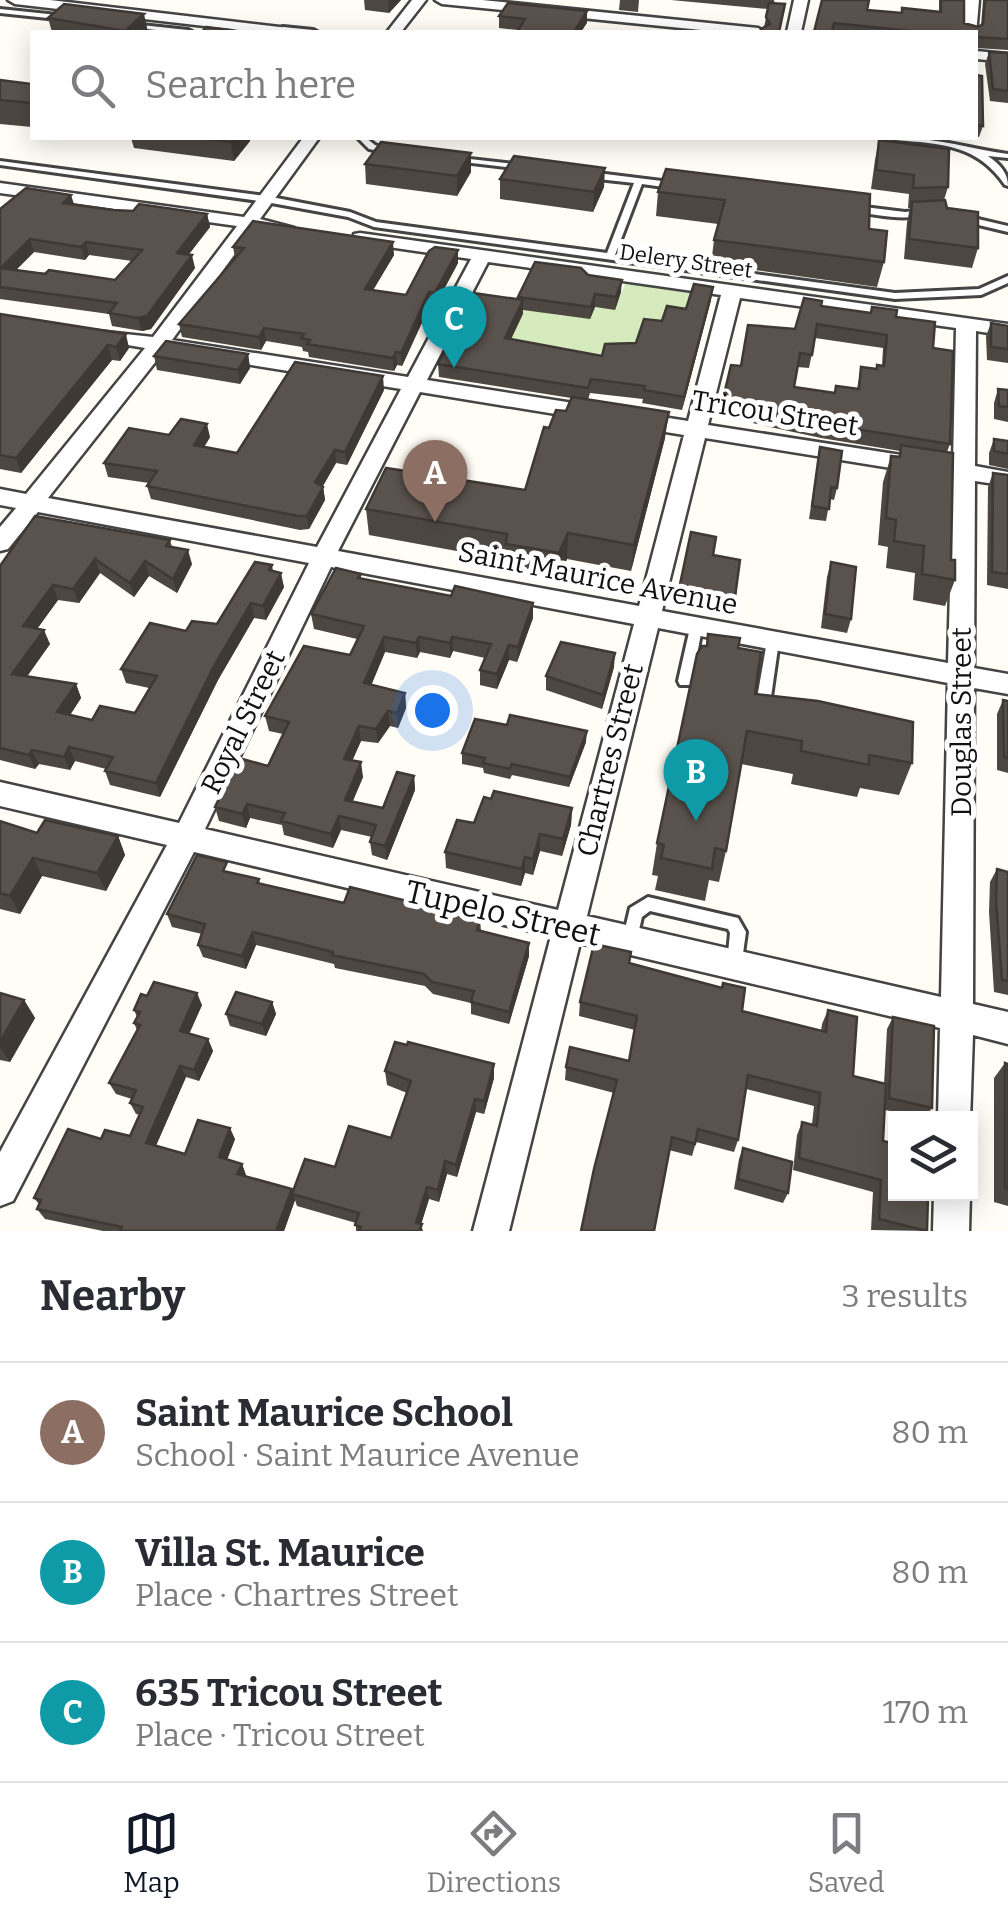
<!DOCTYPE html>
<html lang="en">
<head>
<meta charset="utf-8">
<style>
  body { margin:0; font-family:Bitter,serif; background:#f7f7f7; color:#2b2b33 }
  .controls { position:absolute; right:30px; bottom:30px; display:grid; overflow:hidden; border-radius:0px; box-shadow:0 5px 25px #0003 }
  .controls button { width:90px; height:90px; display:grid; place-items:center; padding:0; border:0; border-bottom:2px solid #e1e1e2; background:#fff; color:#2b2b33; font:50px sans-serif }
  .you { position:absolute; left:432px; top:710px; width:35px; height:35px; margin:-25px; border:8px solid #fff; border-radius:50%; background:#1a73e8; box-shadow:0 0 0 15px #1a73e833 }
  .badge { display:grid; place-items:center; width:65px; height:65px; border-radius:50%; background:#111827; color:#fff; font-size:32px; font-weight:700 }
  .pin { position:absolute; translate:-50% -82px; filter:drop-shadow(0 2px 5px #0008) }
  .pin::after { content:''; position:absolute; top:52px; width:35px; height:30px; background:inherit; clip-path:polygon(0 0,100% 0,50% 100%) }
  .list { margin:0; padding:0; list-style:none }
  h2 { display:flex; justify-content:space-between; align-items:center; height:130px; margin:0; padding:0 40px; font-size:42px }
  h2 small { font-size:32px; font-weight:400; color:#7c7c81 }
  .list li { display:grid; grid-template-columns:65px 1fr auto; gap:30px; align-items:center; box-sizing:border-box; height:140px; padding:0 40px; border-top:2px solid #e1e1e2 }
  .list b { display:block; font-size:38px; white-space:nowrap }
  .list p { margin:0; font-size:32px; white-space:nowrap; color:#7c7c81 }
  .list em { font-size:32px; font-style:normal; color:#7c7c81 }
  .icon { flex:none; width:55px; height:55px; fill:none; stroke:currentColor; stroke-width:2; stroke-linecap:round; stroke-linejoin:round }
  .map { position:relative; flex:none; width:1008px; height:1231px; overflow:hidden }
  .search { position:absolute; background:#fff; box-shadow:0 5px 25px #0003; left:30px; right:30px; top:30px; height:110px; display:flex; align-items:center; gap:25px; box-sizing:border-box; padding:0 35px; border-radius:0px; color:#7c7c81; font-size:38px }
  .sheet { height:550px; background:#fff }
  nav { display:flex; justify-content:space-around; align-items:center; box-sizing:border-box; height:140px; border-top:2px solid #e1e1e2; background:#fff; font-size:28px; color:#7c7c81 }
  nav a { display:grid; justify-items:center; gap:5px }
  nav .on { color:#111827 }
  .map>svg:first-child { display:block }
  .green { fill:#d5ebbd }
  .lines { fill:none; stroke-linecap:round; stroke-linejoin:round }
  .lane-casing { stroke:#444; stroke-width:6 }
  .street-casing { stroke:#444; stroke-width:5 }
  .lane { fill:#fff; fill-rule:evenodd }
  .street { fill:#fff; fill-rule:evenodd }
  .wall { fill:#4d4742; fill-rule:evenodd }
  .shaded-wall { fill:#3f3936 }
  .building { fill:#5a524d; stroke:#3f3936; stroke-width:2.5; fill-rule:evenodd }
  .labels { text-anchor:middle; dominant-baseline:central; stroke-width:10; stroke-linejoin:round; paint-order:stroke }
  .far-street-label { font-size:22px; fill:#111; stroke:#fff }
  .street-label { font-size:28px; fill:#111; stroke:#fff }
  .near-street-label { font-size:32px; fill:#111; stroke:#fff }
</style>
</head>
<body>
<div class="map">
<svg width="1008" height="1231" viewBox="0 0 1008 1231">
  <rect width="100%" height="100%" fill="#fffdf5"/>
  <path class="green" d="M628 276 695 285 688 312 641 338 621 360 530 359 467 316 517 324 525 307 556 304 552 314 565 316 570 306 615 309Z"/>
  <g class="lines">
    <defs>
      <g id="lane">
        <path d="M0 9 67 16 70 18 67 20 0 13Z"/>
        <path d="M132 24 188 30 192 32H173L130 27V25Z"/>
        <path d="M283 27 313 30 317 32 281 30V28Z"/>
        <path d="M358 138H366L375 145 394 151 390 153 369 149Z"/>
        <path d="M892 138C932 136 969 149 1008 154V158L988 156C999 164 1008 172 1008 186L1005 185C977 144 941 144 896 140Z"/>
        <path d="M452 157 524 165 528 167 524 169 455 161 451 159Z"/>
        <path d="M0 161 266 196 350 212 376 222 607 253 634 183 589 178 585 175 589 172 678 183 682 186 678 189 642 184 615 255 895 293 979 289 1008 276V283L981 295 895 299 374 227 348 217 266 202 0 165Z"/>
        <path d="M856 206 905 212 926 210 930 213C907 222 878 215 853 211V207Z"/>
        <path d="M965 216 1008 226V232L962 221V217Z"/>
        <path d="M696 623 702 628 692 681 690 685H680L678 681 690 628Z"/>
        <path d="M773 636 778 638 779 641 770 704 768 708H758L756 704 767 641 768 638Z"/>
        <path d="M648 897 738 918 746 932 741 968 735 970 729 968 727 963 730 933 728 929 650 911 642 917 635 947 630 949 625 947 622 942 630 908Z"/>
      </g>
      <g id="street">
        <path d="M8 0H50L288 28 295 32H256L15 4Z"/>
        <path d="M412 0H426L401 32H387Z"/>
        <path d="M435 0H482L758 28 765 32H721L442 4Z"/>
        <path d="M794 0H808L801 32H787Z"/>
        <path d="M965 0H979L976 35 964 32Z"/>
        <path d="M976 51 1008 54V62L976 59Z"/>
        <path d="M303 138H319L260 219 294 228 285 233 253 229 172 340 408 377 471 259 354 242V234L360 233 1008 324V336L976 331 975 466 1008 472V486L975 481 974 668 1008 674V694L974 688 973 1004 1008 1012V1044L973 1035 970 1122V1118H938L940 1028 580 943 509 1231H473L551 936 194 852 13 1201 0 1206V1152L167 845 0 806V782L179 823 309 563 38 512 8 549 0 551V527L16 508 0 505V489L26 494 145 348 87 338V330L153 337 237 226 0 193V183L244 217ZM488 262 721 295 688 421 427 380ZM740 298 956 328 953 463 708 425ZM164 351 401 389 317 547 48 498ZM420 392 684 435 639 606 338 551ZM705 438 953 478 948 663 662 611ZM331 567 634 624 558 910 205 829ZM658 628 948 683 941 997 587 916Z"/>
        <path d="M934 1194H970L969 1231H933Z"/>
      </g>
    </defs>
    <use href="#lane" class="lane-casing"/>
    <use href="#street" class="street-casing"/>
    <use href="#lane" class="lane"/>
    <use href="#street" class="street"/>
  </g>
  <g class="wall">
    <path d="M364 0H401L389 13 365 10Z"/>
    <path d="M620 0H639L638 12 619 10Z"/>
    <path d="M671 0H774L780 32 764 27 768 9Z"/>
    <path d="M822 0 867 10 902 13 939 12V0H964V23L978 27 981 26 983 0H1008V50L976 48V32H814Z"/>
    <path d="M499 16 587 23 518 30 499 28Z"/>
    <path d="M48 18 148 32H52Z"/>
    <path d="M989 52 1008 53V103L990 101 985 64Z"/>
    <path d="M976 75 983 126 979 137H976Z"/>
    <path d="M0 80 32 84V127L0 124Z"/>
    <path d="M131 138H250V141L234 161 134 148Z"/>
    <path d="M879 140 948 187 944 200 947 208 978 248 972 268 904 259 907 222 910 208H908L909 194 871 189 875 160Z"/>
    <path d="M471 153V172L457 196 366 184 365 164Z"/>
    <path d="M666 169 869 229 884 262 877 287 711 264 714 240 718 224 656 216 658 192Z"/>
    <path d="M500 179 604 187 593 212 500 199Z"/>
    <path d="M74 204 113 210 207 214 210 227 188 255 195 268 151 329 142 331 112 326 109 314 0 299V209ZM34 252 85 260 89 255 132 261 115 280 16 270Z"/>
    <path d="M233 247 394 255 373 290 406 295 458 250V263L435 306 430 305 402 366 397 365 394 371 309 357 308 352 303 351 302 347 266 341 261 350 182 337 179 324 235 258Z"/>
    <path d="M588 275 621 292 615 310 595 307 590 319 523 310 510 339 602 356 636 343 662 321 686 309 711 300 682 410 642 403 643 399 590 393 588 400 665 438 631 571 567 559 558 579 506 570V560L369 535 366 509 525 490 549 428 566 411 571 398 439 377 438 364 518 300V297Z"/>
    <path d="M821 306 870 313 872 307 896 317 933 348 950 444 947 452 951 560 955 580 945 606 913 600 915 573 886 568 888 547 878 545 883 482 891 456 898 457 900 451 821 438 720 416 722 403 795 329ZM815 338 883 348 882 366 876 369 861 367 857 389 836 386 834 393 794 387 797 367 809 368Z"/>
    <path d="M0 314 129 348 120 361 112 360 21 473 0 469Z"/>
    <path d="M991 323 1008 326V363L987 360 986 336Z"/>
    <path d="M248 354 250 368 240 384 157 370 154 356Z"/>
    <path d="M998 389 1008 390V422L994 419V403Z"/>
    <path d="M384 390 347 465 336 463 323 486 325 500 309 529 300 530 151 499 147 486 149 483 108 477 104 463 169 435 210 437 204 447 237 453Z"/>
    <path d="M994 439 1008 441V469L989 465V453Z"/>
    <path d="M820 447 837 488 834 500 830 499 826 521 809 519Z"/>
    <path d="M993 473 1008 475V589L987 585 988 487Z"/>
    <path d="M170 540 172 547 192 564 177 593 149 576 134 597 100 573 79 603 58 600 37 629 50 644 27 676 76 684 81 698 70 715 92 720 135 713 149 688 126 683 121 669 186 631 217 624 272 565 273 571 284 587 266 620 254 618 218 680 160 797 110 785 105 771 106 769 75 761 70 770 39 764 35 769 0 760V566Z"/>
    <path d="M831 562 851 619 847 633 821 628 827 577Z"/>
    <path d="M361 574V578L533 618 517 662 509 660 497 689 480 685V670L485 658 453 651 450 658 420 652 417 658 385 652 371 685 405 693 406 708 398 728 390 726 378 743 361 741 352 760 363 777 353 801 383 808 414 776 415 790 387 860 372 855 370 842 372 837 341 830 333 848 284 835 282 825 250 818 246 828 219 821 215 807 268 766 283 734 269 731 265 716 350 655 357 639 314 629 311 614Z"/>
    <path d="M679 589 735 597 733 612 677 603Z"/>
    <path d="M738 648 755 694 912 763 899 795 860 788 857 797 791 784 793 774 741 764 726 851 719 882 709 880 705 901 655 890 658 876 652 875 657 843Z"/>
    <path d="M614 667 602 709 546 690V676Z"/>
    <path d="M1003 700 1008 701V773L997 770V714Z"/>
    <path d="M586 742 569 787 512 775 510 779 484 773 483 768 462 764V753Z"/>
    <path d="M491 799 572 808 571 825 562 856 540 851 533 875 525 873 521 886 446 868 445 852 474 823Z"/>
    <path d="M0 821 37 833 118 836 125 855 106 891 42 876 20 914 0 909Z"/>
    <path d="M997 869 1008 872V995L994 992 989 912 990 882Z"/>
    <path d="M231 872 259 879 260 884 344 903 480 919 481 931 529 956 509 1024 471 1014V1003L433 994 425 986 335 968 334 964 256 945 246 969 203 957 198 945 202 934 172 927 167 914Z"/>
    <path d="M630 963 742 1011 821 1031 822 1024 828 1010 853 1076 884 1084 887 1029 893 1017 932 1108 925 1118 885 1110 883 1141 927 1231 871 1230 873 1192 793 1170 797 1135 802 1122 812 1124 814 1106 746 1089 738 1140 734 1152 696 1142 692 1156 669 1150 614 1093 565 1080 566 1067 629 1061 635 1030 579 1016 580 1002Z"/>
    <path d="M0 993 24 1000 35 1018 10 1062 0 1060Z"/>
    <path d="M272 1002 276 1014 266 1036 230 1026 226 1014Z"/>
    <path d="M202 1005 189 1034 208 1039 213 1051 199 1081 186 1077 156 1146 185 1154 235 1139 227 1159 242 1164 246 1176 292 1189 293 1192 391 1138 407 1093 387 1085 385 1071 494 1078 484 1114 476 1112 457 1177 447 1174 439 1202 429 1199 421 1224 423 1231H356V1223L297 1206 295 1200 284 1231H103L45 1219 37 1209 39 1204 34 1198 101 1139 130 1136 140 1115 136 1114 130 1103 132 1099 116 1094 109 1083 137 1030 134 1023 137 1017 134 1010Z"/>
    <path d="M1005 1063 1008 1064V1206L994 1202V1078Z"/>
    <path d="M743 1148 788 1193 783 1203 734 1189 739 1159Z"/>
  </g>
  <g class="shaded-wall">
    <path d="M390 0H401L389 13 388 1Z"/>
    <path d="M587 11V23L581 32H574Z"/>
    <path d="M144 14 148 32H125V31Z"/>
    <path d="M234 138H250V141L234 161 231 142Z"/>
    <path d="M471 153V172L457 196V176Z"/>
    <path d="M605 168 604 187 593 212 594 192Z"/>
    <path d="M71 195 75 207 63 203Z"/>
    <path d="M207 214 210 227 180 266 177 253Z"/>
    <path d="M30 239 34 252 5 281 1 268Z"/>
    <path d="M86 242 89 255 85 260 81 247Z"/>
    <path d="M393 242 394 255 366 302 365 289Z"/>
    <path d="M458 250V263L435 306V293Z"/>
    <path d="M192 255 195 268 151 329 142 331 138 318Z"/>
    <path d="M622 280 621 292 615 310 616 297Z"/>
    <path d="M713 287 711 300 682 410 684 397Z"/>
    <path d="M429 292 430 305 402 366 401 353Z"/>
    <path d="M595 294V307L590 319 591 307Z"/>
    <path d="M523 300V314L505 352V338Z"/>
    <path d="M264 328 266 341 261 350 259 337Z"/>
    <path d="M126 334 129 348 120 361 116 347Z"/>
    <path d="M108 345 112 360 21 473 16 458Z"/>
    <path d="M396 352 397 365 394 371 393 358Z"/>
    <path d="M248 354 250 368 240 384 238 370Z"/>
    <path d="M383 376 384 390 347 465 345 452Z"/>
    <path d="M669 412 665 438 631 571 634 545Z"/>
    <path d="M207 424 210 437 197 459 194 445Z"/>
    <path d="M335 450 336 463 317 496 315 482Z"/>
    <path d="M323 487 325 500 309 529 307 516Z"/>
    <path d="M568 533 567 559 558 579 559 553Z"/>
    <path d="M188 550 192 564 177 593 173 579Z"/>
    <path d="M95 559 100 573 79 603 73 589Z"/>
    <path d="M145 561 149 576 134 597 130 583Z"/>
    <path d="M281 573 284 587 266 620 263 606Z"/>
    <path d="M53 585 58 600 29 640 23 626Z"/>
    <path d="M251 603 254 618 218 680 160 797 156 783 214 666Z"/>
    <path d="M533 603V618L517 662 518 647Z"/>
    <path d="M44 630 50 644 19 688 12 674Z"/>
    <path d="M384 637 385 652 366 698 364 683Z"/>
    <path d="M419 637 420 652 417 658 416 643Z"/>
    <path d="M452 637 453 651 450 658V643Z"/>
    <path d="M509 645V660L497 689V674Z"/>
    <path d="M615 653 614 667 602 709 603 695Z"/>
    <path d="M76 684 81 698 63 726 57 712Z"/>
    <path d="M405 693 406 708 398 728 397 713Z"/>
    <path d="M388 711 390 726 378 743 376 729Z"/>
    <path d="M359 726 361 741 347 773 344 759Z"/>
    <path d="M587 731 586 742 569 787 570 777Z"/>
    <path d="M69 747 75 761 70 770 64 757Z"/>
    <path d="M32 750 39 764 35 769 29 755Z"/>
    <path d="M361 762 363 777 347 814 345 800Z"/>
    <path d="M414 776 415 790 387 860 385 846Z"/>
    <path d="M247 804 250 818 246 828 242 814Z"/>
    <path d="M572 808 571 825 562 856 563 839Z"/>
    <path d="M339 816 341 830 333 848 331 834Z"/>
    <path d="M540 834V851L533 875V859Z"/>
    <path d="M118 836 125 855 106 891 97 873Z"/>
    <path d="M525 857V873L521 886 522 869Z"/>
    <path d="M33 858 42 876 20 914 10 896Z"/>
    <path d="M253 932 256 945 246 969 242 956Z"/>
    <path d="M529 943V956L509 1024V1012Z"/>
    <path d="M197 993 202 1005 185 1043 180 1031Z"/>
    <path d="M24 1000 35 1018 10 1062 0 1047V1042Z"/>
    <path d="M272 1002 276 1014 266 1036 262 1024Z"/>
    <path d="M208 1039 213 1051 199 1081 194 1070Z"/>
    <path d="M494 1064V1078L484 1114V1101Z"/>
    <path d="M180 1066 186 1077 152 1154 146 1143Z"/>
    <path d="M475 1099 476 1112 457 1177 456 1165Z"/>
    <path d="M230 1128 235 1139 224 1168 219 1157Z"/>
    <path d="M445 1161 447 1174 439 1202 438 1190Z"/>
    <path d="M242 1164 246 1175 242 1184 237 1174Z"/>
    <path d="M427 1187 429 1199 419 1231 416 1223Z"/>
    <path d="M292 1189 295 1200 284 1231H276Z"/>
  </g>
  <g class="building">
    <path d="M822 0H869L867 10 902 13V8L941 12V0H964V23L978 27 983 24 985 0H1008V39L976 37V32H910V31L834 23 832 32H814Z"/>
    <path d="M508 3 587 11 574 32H517L525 19 499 16Z"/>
    <path d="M769 3 785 4 779 32H760L761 29 770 24 766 17Z"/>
    <path d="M64 4 144 14 125 31 48 18Z"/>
    <path d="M206 27 231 30 228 32H202Z"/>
    <path d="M989 52 1008 53V91L993 89Z"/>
    <path d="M976 75 982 76 983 126 976 125Z"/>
    <path d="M0 80 32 84V103L0 100Z"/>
    <path d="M198 138H234L231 142Z"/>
    <path d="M879 140 949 149 948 187 913 188 914 175 876 170Z"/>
    <path d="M381 142 471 153 457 176 365 164Z"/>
    <path d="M514 156 605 168 594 192 500 179Z"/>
    <path d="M666 169 870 194 869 229 887 231 884 262 714 240 725 200 658 192Z"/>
    <path d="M26 188 71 195 63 203 113 210 133 211 139 204 207 214 177 253 192 255 147 316 138 318 109 313 117 303 0 287V209ZM30 239 81 247 86 242 142 250 115 280 49 270 45 274 1 268Z"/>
    <path d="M945 200 947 208 978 212V248L909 239 912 202Z"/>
    <path d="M253 221 393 242 365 289 406 295 429 251 435 247 458 250 435 293 429 292 401 353 396 352 393 358 307 344 310 340 301 338 304 334 264 328 259 337 179 324 244 248 233 247Z"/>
    <path d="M535 262 581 268 588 275 622 280 616 297 595 294 591 307 518 297Z"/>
    <path d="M694 284 713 287 684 397 644 390 645 386 591 379 588 388 438 364 474 293 523 300 505 338 602 356 605 344 636 343 644 319 662 321 667 306 686 309Z"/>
    <path d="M804 298 822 301 821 306 871 313 872 307 897 310 896 317 935 322 933 348 953 351 950 444 824 424 722 403 731 365 741 366 748 325 795 329ZM817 324 887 335 884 366 877 365V369L861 367 859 389 836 386 835 393 794 387 800 353 812 355Z"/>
    <path d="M0 314 126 334 116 347 108 345 16 458 0 455Z"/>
    <path d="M991 323 1008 326V349L991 347Z"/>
    <path d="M166 341 248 354 238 370 154 356Z"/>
    <path d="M295 362 383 376 345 452 335 450 315 482 323 487 307 516H298L147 486 157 471 104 463 129 428 169 435 181 419 207 424 194 445 237 453Z"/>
    <path d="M998 389 1008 390V407L999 406Z"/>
    <path d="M572 397 669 412 634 545 568 533 559 553 506 544 507 534 366 509 386 468 525 490 544 427 549 428 556 410 566 411Z"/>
    <path d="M994 439 1008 441V454L994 451Z"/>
    <path d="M901 445 953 453 951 560H955V580L922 574 924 546 894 541 896 520 886 518 891 456 900 457Z"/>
    <path d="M820 447 842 451 837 488 831 487 829 509 812 506Z"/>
    <path d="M993 473 1008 475V574L992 572Z"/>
    <path d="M35 516 170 540 166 546 188 550 173 579 145 561 130 583 95 559 73 589 53 585 23 626 44 630 12 674 76 684 57 712 92 720 100 706 135 713 157 676 121 669 150 623 186 631 192 621 217 624 255 562 272 565 269 570 281 573 263 606 251 603 214 666 156 783 105 771 113 757 69 747 64 757 32 750 29 755 0 748V566Z"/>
    <path d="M691 532 716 537 713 555 740 560 735 597 679 589Z"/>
    <path d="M831 562 856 567 851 619 825 614Z"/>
    <path d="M336 568 361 574 358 578 451 596 455 586 533 603 518 647 509 645 497 674 480 670 491 644 452 637 450 643 419 637 416 643 384 637 364 683 405 693 397 713 388 711 376 729 359 726 344 759 361 762 345 800 383 808 397 772 414 776 385 846 370 842 376 825 339 816 331 834 281 821 285 813 247 804 242 814 215 807 239 758 268 766 289 722 265 716 304 646 350 655 364 626 311 614Z"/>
    <path d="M708 634 740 638 738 648 761 652 755 694 818 701 913 722 912 763 869 755V765L801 751 802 741 747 731 726 851 715 848 712 869 661 858 664 845 657 843 697 654 702 646H707Z"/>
    <path d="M561 642 615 653 603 695 546 676Z"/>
    <path d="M1003 700 1008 701V758L1004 757Z"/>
    <path d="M510 715 587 731 570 777 512 764 510 769 483 763 485 758 462 753 475 719 507 725Z"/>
    <path d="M494 791 572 808 563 839 540 834 533 859 525 857 522 869 445 852 457 820 474 823 484 797 491 799Z"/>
    <path d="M45 820 118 836 97 873 33 858 10 896 0 893V821L37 833Z"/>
    <path d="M197 855 227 862 223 871 259 879 257 883 344 903 350 887 480 919 477 930 529 943 509 1012 471 1002 474 991 432 982 424 974 332 955 333 952 253 932 242 956 198 945 205 924 167 914Z"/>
    <path d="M997 869 1008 872V981L1002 980 996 900Z"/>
    <path d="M594 944 631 952 629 963 722 988 723 983 745 988 742 1011 826 1032 828 1010 857 1017 853 1076 886 1084 883 1141 896 1144V1194H928L927 1231 879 1219 881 1180 799 1158 802 1122 817 1126 820 1093 748 1075 738 1140 698 1129 695 1144 672 1137 654 1231H581L594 1169 617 1080 566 1067 570 1047 629 1061 637 1016 580 1002Z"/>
    <path d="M154 982 197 993 180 1031 208 1039 194 1070 180 1066 146 1143 185 1154 198 1120 230 1128 219 1157 242 1164 237 1174 292 1189 276 1231H120L122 1227 37 1209 41 1200 34 1198 68 1129 101 1139 105 1130 130 1136 143 1107 130 1103 136 1090 109 1083 140 1025 134 1023 140 1012 134 1010 141 994 147 996Z"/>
    <path d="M236 992 272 1002 262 1024 226 1014Z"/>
    <path d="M0 993 24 1000 0 1042Z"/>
    <path d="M893 1017 934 1026 932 1108 889 1098Z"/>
    <path d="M395 1042 407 1045 408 1042 494 1064 484 1101 475 1099 456 1165 445 1161 438 1190 427 1187 416 1223 422 1224 419 1231H359L361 1227 355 1225 359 1213 292 1194 305 1159 335 1167 349 1126 391 1138 411 1081 385 1071Z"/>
    <path d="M1005 1063 1008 1064V1189L1005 1188Z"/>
    <path d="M743 1148 792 1162 788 1193 738 1179Z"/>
  </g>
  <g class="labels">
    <g class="far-street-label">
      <text transform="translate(686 261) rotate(8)">Delery Street</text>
    </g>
    <g class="street-label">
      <text transform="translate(775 413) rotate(9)">Tricou Street</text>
      <text transform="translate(598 578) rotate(11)">Saint Maurice Avenue</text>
      <text transform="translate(243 722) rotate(-64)">Royal Street</text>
      <text transform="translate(961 722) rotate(-90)">Douglas Street</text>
      <text transform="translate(610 760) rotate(-76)">Chartres Street</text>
    </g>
    <g class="near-street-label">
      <text transform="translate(503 913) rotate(13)">Tupelo Street</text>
    </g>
  </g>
</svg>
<div class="controls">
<button><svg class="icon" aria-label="layers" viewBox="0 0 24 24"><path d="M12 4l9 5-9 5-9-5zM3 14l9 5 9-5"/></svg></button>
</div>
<div class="you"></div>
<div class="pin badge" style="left:435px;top:522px;background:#8d6e63">A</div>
<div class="pin badge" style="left:696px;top:821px;background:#0f9aa8">B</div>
<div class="pin badge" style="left:454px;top:368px;background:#0f9aa8">C</div>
<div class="search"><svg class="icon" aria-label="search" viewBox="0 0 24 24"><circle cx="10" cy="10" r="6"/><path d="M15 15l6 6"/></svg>Search here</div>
</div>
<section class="sheet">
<h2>Nearby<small>3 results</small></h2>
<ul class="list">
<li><span class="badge" style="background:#8d6e63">A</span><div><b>Saint Maurice School</b><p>School · Saint Maurice Avenue</p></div><em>80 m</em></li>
<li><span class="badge" style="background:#0f9aa8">B</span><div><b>Villa St. Maurice</b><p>Place · Chartres Street</p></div><em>80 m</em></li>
<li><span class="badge" style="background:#0f9aa8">C</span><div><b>635 Tricou Street</b><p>Place · Tricou Street</p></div><em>170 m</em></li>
</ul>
</section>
<nav>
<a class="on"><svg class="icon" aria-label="map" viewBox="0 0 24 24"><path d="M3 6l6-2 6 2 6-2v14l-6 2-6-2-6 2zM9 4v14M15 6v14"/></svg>Map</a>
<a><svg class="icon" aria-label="directions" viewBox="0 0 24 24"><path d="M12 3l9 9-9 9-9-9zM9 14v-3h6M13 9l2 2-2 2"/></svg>Directions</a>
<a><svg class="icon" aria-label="saved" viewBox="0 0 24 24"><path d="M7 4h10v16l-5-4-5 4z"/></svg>Saved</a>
</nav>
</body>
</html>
